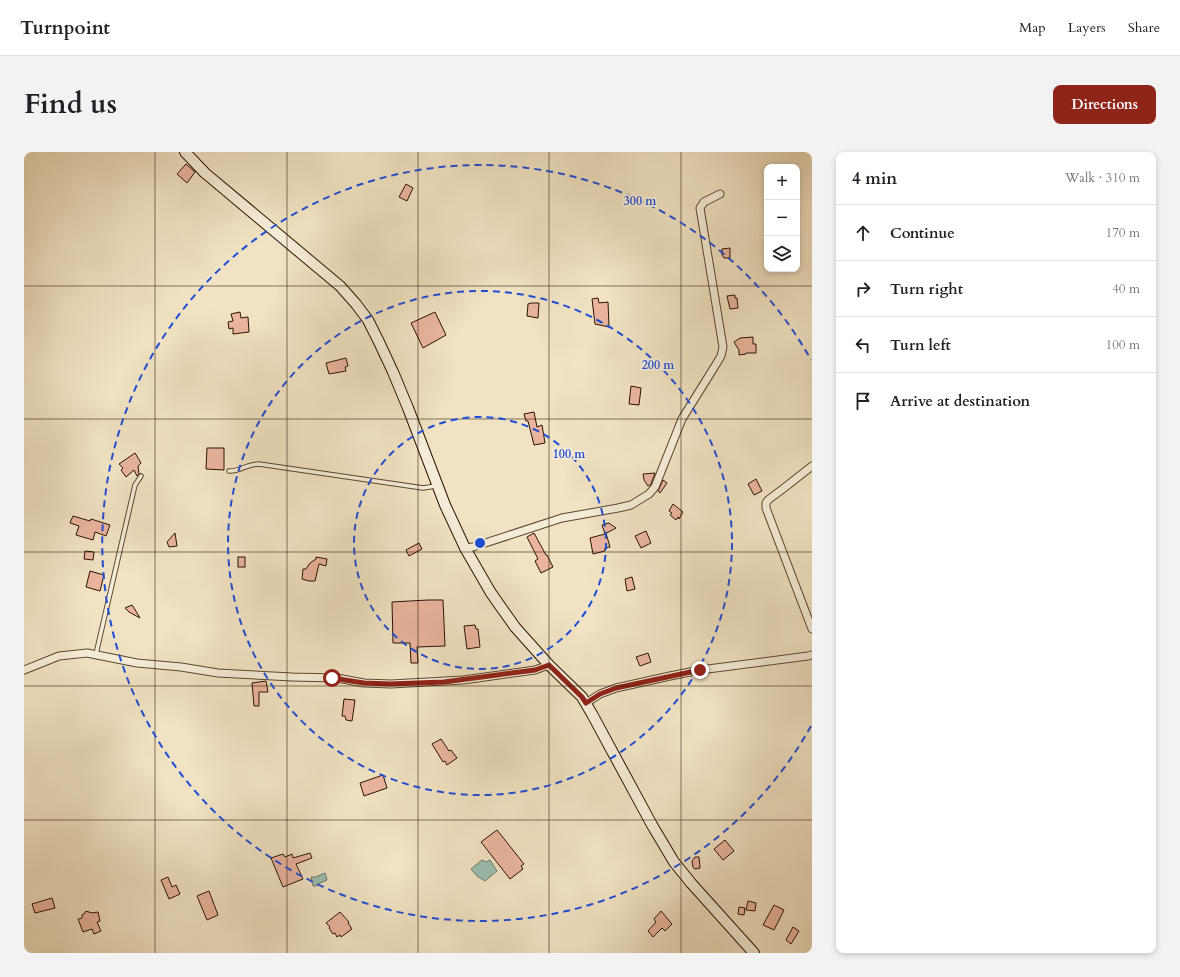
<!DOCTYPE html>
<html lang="en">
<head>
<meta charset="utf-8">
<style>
  body { margin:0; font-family:Cardo,serif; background:#f2f2f2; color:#202124 }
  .controls { position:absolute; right:12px; top:12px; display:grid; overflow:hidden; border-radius:8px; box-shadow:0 2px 6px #0003 }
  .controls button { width:36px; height:36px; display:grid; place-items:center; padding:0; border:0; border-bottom:1px solid #e0e0e0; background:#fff; color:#202124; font:20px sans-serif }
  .stop { position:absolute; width:12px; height:12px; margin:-9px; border:3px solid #8f2418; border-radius:50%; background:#fff }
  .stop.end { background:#8f2418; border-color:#fff; box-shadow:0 1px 4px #0008 }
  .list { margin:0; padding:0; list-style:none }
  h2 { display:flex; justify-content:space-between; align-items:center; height:52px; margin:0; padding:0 16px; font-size:17px }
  h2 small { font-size:13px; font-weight:400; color:#757577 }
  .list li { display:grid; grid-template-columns:26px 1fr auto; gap:12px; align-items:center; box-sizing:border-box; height:56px; padding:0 16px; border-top:1px solid #e0e0e0 }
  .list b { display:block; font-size:15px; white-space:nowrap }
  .list em { font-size:13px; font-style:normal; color:#757577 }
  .icon { flex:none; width:22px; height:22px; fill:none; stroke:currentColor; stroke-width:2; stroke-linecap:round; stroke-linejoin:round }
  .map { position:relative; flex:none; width:788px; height:801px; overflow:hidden; border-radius:8px }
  header { display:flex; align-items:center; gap:24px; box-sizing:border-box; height:56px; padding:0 20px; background:#fff; border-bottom:1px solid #e0e0e0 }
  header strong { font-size:19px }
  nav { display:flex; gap:22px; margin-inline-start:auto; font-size:14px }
  .intro { display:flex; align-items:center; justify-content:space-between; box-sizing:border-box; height:96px; padding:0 24px }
  h1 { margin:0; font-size:28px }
  .button { padding:10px 18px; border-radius:8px; background:#8f2418; color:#fff; font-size:14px; font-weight:700 }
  main { display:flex; gap:24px; padding:0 24px }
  aside { flex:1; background:#fff; border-radius:8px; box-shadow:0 2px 6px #0003 }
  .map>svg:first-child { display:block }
  .water { fill:#9abeb1; stroke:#6d7a6a }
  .building { fill:#eab49e; stroke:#291300 }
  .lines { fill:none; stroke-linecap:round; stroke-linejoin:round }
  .lane-casing { stroke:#5b4730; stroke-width:5.5 }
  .street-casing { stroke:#5b4730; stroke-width:9 }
  .secondary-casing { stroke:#291300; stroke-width:12 }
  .lane { stroke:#f5ecd7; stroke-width:3.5 }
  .street { stroke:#f5ecd7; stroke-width:7 }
  .secondary { stroke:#f5ecd7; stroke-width:10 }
  .route { stroke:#8f2418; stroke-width:5 }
  .grid { fill:none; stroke:#291300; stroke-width:1; stroke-opacity:0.55 }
  .ring { fill:none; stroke:#1d4ed8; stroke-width:2; stroke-dasharray:7 5 }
  .centre { fill:#1d4ed8; stroke:#f5ecd7; stroke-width:2 }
  .ring-label { font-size:12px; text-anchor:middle; font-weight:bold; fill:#1d4ed8; stroke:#f5ecd7; stroke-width:4; stroke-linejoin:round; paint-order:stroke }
</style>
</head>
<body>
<header>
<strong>Turnpoint</strong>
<nav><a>Map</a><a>Layers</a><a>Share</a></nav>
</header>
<div class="intro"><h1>Find us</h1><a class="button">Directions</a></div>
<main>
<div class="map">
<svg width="788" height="801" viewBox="0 0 788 801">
  <rect width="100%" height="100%" fill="#f0e2c2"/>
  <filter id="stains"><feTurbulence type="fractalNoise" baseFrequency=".005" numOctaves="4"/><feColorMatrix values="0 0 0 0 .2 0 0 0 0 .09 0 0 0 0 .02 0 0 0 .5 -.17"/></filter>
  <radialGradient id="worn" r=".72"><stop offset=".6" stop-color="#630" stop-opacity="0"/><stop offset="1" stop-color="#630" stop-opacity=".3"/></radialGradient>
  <g class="water">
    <path d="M458 708 462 710 466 708 473 719 461 729 453 724 447 717Z"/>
    <path d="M301 721 303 728 294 732 293 734H289L287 725H291Z"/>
  </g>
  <g class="building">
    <path d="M162 12 171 20 163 31 153 22Z"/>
    <path d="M382 32 389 36 383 49 375 45Z"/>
    <path d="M706 96V106H700L698 103V97Z"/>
    <path d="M711 143V146H713L714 156 706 157 703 144Z"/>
    <path d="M574 146 575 151 584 150 585 175 571 172 568 147Z"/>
    <path d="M507 151H515L514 166 503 164 504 152Z"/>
    <path d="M216 160 217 166 224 165 225 180 209 182V176L205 177 204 170 209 169 207 162Z"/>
    <path d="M411 160 422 183 399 196 387 171Z"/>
    <path d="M729 185V192H732V201H722V202L715 203V198L710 190 716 186Z"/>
    <path d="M322 206 324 214 321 215 322 219 305 222 302 211Z"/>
    <path d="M607 234 617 236 615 253 605 252Z"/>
    <path d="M510 260 513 275 518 273 521 291 510 293 504 269H502L500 262Z"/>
    <path d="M183 296H200V318L182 317Z"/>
    <path d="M111 301 117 311 114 314 115 322 113 324 110 318 102 325 97 318 99 316 95 312Z"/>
    <path d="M631 321 627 332 624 334 620 328 619 322Z"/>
    <path d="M732 327 738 339 730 343 724 332Z"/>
    <path d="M639 328 643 331 636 341 634 339Z"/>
    <path d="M649 352 659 360 655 367 654 365 652 368 646 363 648 361 645 359Z"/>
    <path d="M49 364 66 369 67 367 86 373 82 384 71 380 69 388 52 383 55 374 46 371Z"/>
    <path d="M585 371 592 376 581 382 582 381 586 395 581 396V399L569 402 566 386 581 382 578 373Z"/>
    <path d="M622 379 627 391 617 396 611 384Z"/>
    <path d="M151 381 153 394 145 395 143 390Z"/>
    <path d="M510 381 522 403H523L529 415 517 421 511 409 514 407 503 385Z"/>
    <path d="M395 391 398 397 385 404 382 398Z"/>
    <path d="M61 399 70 400 69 408 60 407Z"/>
    <rect x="214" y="405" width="7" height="10"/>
    <path d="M292 405 303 407 302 414 295 412 291 429H285L278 427 279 417H282L286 411 292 407Z"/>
    <path d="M66 419 80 423 76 439 62 435Z"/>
    <path d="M608 425 611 437 603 439 601 427Z"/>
    <path d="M404 448H419L421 494 393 495 394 511H387L386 491H369L368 450Z"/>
    <path d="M108 453 110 456 116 466 105 460 101 456Z"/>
    <path d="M451 473 452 477H454L456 495 443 497 440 474Z"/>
    <path d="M624 501 627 510 616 514 612 505Z"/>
    <path d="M242 529 244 540H235V554H230L228 531Z"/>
    <path d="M320 547 331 548 328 569 322 568 321 564H318Z"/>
    <path d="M417 587 425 599 427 598 433 606 423 613 421 609 419 610 408 592Z"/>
    <path d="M359 623 363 636 340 644 336 631Z"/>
    <path d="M473 678 500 712 497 714 499 717 486 727 457 690Z"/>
    <path d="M701 688 710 699 699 708 690 697Z"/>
    <path d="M286 701 288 706 272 712 279 727 259 735 247 706 259 702 261 705 268 702 269 706Z"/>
    <path d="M671 705H675L676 716 671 717 669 715 668 709Z"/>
    <path d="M144 725 148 735 152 733 156 742 145 747 137 728Z"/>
    <path d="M185 739 194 763 183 768 173 744Z"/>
    <path d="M28 746 31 756 11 761 8 752Z"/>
    <path d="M724 749 732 751 731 759 722 758Z"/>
    <path d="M750 753 760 758 750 778 739 773Z"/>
    <path d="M715 755 721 756 720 763 714 762Z"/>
    <path d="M62 759 68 761 74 760 76 769 73 770 77 779 70 782 68 777 59 780 54 767 58 766V763L61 761Z"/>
    <path d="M637 759 648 772 641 779 638 776 629 785 624 779 632 770 630 767Z"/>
    <path d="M316 760 325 770 324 771 328 777 317 785 316 783 313 785 311 781 309 782 305 776 306 775 302 771Z"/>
    <path d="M769 775 775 779 767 792 762 788Z"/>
  </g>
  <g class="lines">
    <defs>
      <g id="lane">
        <path d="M205 319C215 320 222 312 235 312L399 336 412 334"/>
        <path d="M72 502 111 333 117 324"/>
      </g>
      <g id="street">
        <path d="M788 314 760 336 744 348 742 351V356L788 477"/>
        <path d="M441 396 449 395 538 366 594 356 607 353 625 342 631 335 658 267 691 214 697 204 699 195 676 56 680 50 696 42"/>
        <path d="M0 518 35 504 63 501 113 511 157 515 194 521 268 525 313 526 340 531 367 532 439 528 511 518 525 513"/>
        <path d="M562 551 576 542 592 536 646 524 676 518 784 504 788 503"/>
      </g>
      <path id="secondary" d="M161 0 181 21 316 134 332 152 344 168 355 190 369 220 384 256 421 353 441 396 467 441 491 475 525 513 558 545 568 562 628 673 650 710 667 731 730 801"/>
    </defs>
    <use href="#lane" class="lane-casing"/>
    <use href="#street" class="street-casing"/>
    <use href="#secondary" class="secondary-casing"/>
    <use href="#lane" class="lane"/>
    <use href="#street" class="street"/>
    <use href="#secondary" class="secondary"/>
  </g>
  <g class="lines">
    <path class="route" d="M308 526 340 531 366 532 420 530 511 518 525 513 558 545 562 551 576 542 592 536 676 518"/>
  </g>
  <path class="grid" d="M131 0V801M263 0V801M394 0V801M525 0V801M657 0V801M0 134H788M0 267H788M0 400H788M0 534H788M0 668H788"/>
  <g class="ring">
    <circle cx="456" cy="391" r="126"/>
    <circle cx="456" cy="391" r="252"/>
    <path d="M787 574A378 378 0 1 1 787 208"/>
  </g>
  <circle cx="456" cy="391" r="6" class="centre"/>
  <g class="ring-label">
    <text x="616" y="53">300 m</text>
    <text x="634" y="217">200 m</text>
    <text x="545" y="306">100 m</text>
  </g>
  <rect width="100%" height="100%" filter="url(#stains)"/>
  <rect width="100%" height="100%" fill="url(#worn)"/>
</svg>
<div class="controls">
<button>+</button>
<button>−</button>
<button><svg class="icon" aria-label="layers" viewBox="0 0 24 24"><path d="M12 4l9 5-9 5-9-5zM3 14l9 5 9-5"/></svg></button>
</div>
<div class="stop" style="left:308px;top:526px"></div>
<div class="stop end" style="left:676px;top:518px"></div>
</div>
<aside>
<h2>4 min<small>Walk · 310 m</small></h2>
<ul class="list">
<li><svg class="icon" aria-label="ahead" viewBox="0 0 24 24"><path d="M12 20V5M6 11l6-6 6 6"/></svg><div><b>Continue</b></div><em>170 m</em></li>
<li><svg class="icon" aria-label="right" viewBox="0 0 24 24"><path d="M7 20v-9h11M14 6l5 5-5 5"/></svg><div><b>Turn right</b></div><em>40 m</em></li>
<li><svg class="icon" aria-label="left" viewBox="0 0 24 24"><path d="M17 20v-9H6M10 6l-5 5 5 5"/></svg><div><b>Turn left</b></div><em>100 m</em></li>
<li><svg class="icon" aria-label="arrive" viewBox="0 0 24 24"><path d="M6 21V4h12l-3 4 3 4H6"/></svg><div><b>Arrive at destination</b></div></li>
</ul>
</aside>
</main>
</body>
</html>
